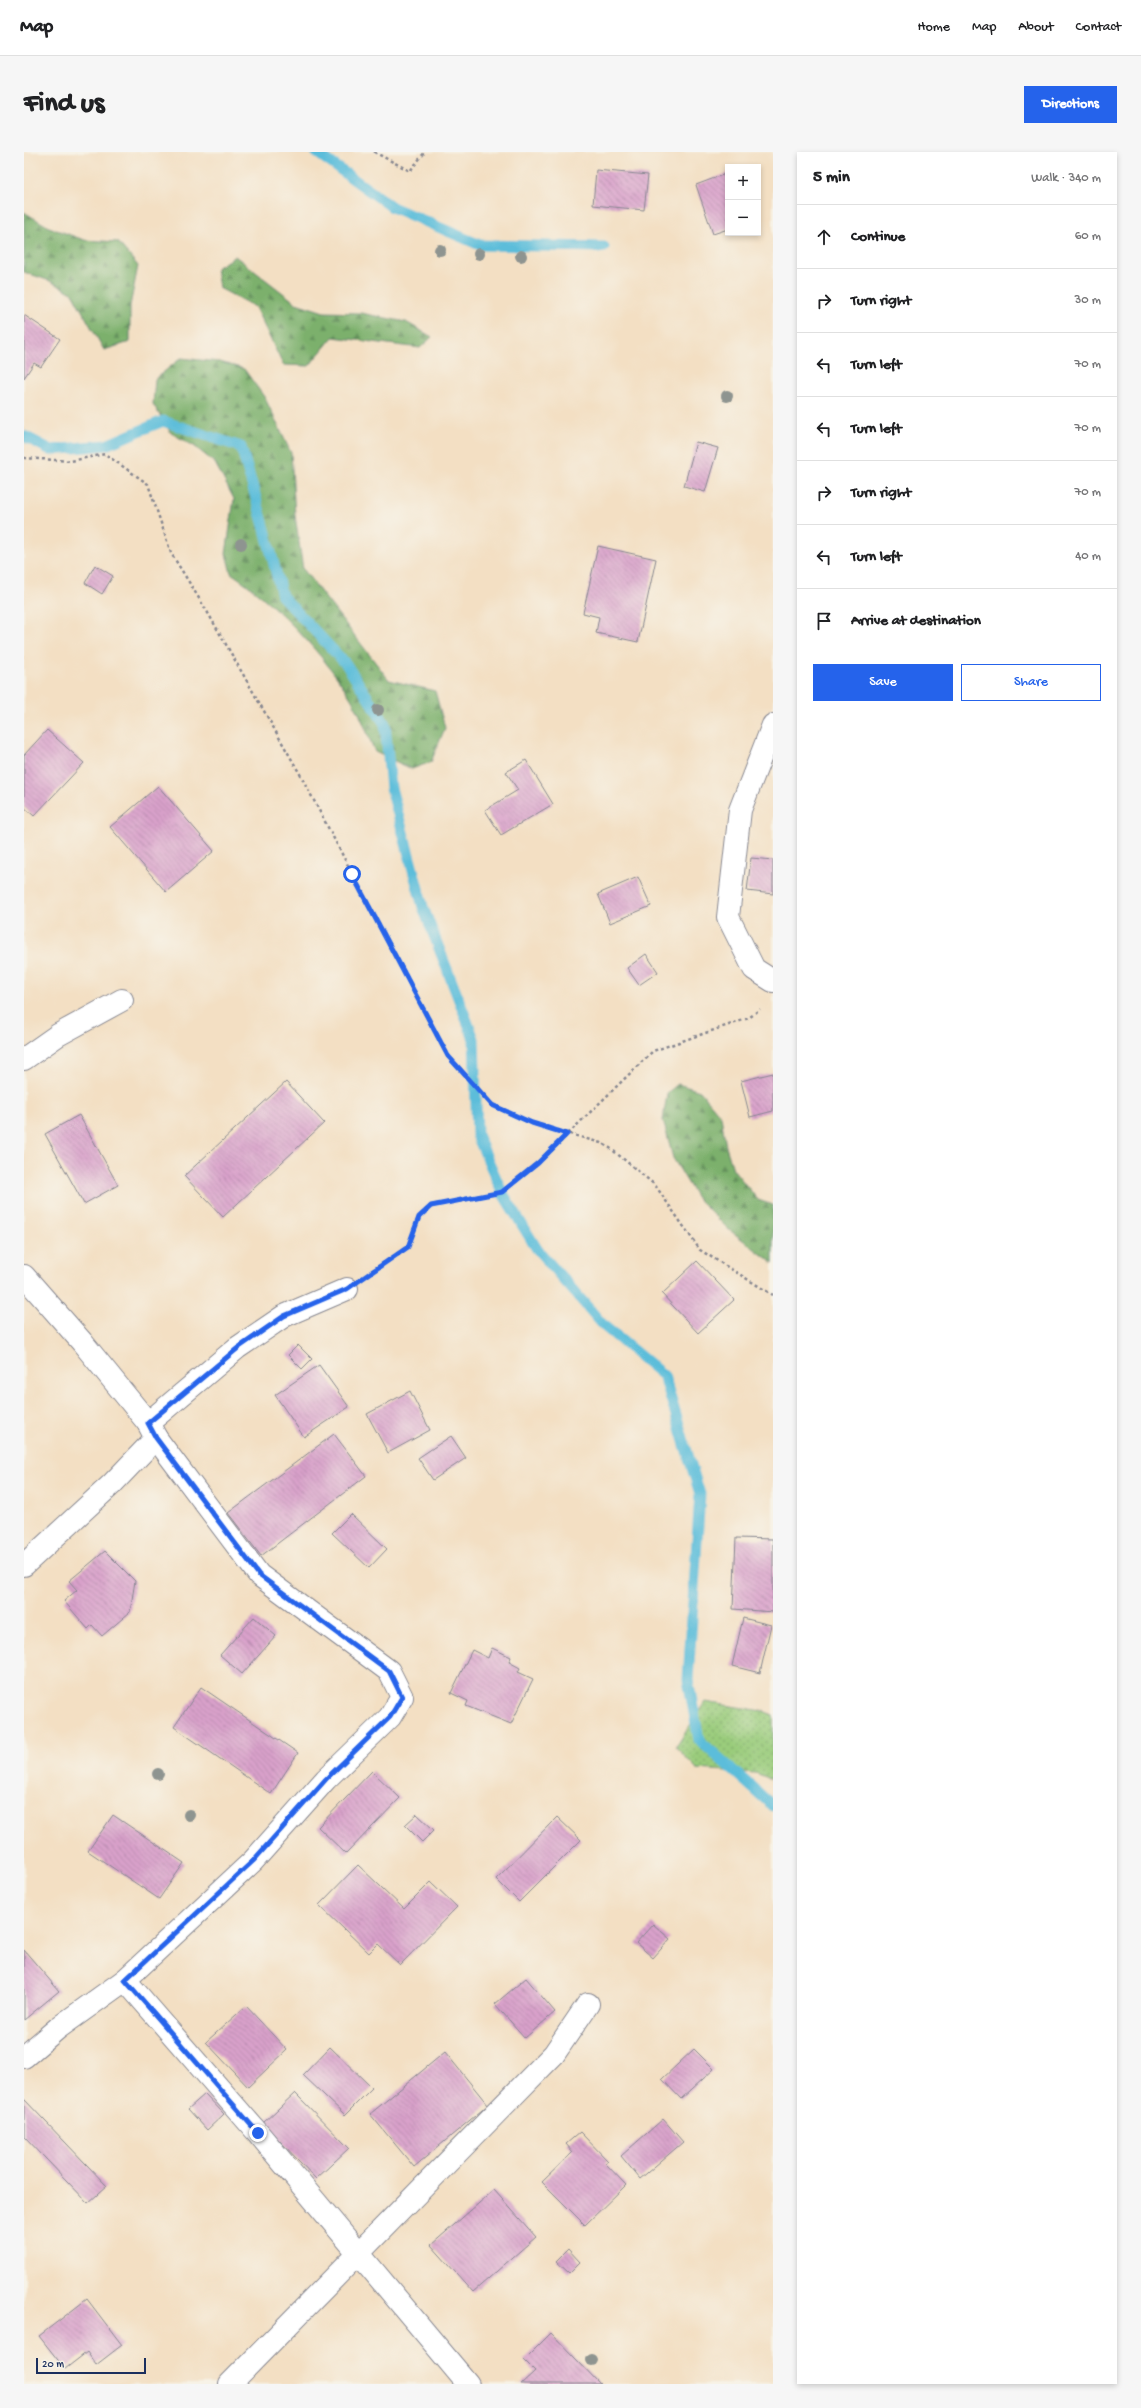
<!DOCTYPE html>
<html lang="en">
<head>
<meta charset="utf-8">
<style>
  body { margin:0; font-family:"Gochi Hand",sans-serif; background:#f6f6f6; color:#202124 }
  .controls { position:absolute; right:12px; top:12px; display:grid; overflow:hidden; border-radius:0px; box-shadow:0 2px 6px #0003 }
  .controls button { width:36px; height:36px; display:grid; place-items:center; padding:0; border:0; border-bottom:1px solid #e0e0e0; background:#fff; color:#202124; font:20px sans-serif }
  .scale { position:absolute; left:12px; bottom:10px; width:110px; box-sizing:border-box; padding-left:4px; border:2px solid #1b2f5e; border-top:0; font-size:11px; line-height:14px; white-space:nowrap; color:#1b2f5e; -webkit-text-stroke:3px #f7f3e8; paint-order:stroke }
  .stop { position:absolute; width:12px; height:12px; margin:-9px; border:3px solid #2563eb; border-radius:50%; background:#fff }
  .stop.end { background:#2563eb; border-color:#fff; box-shadow:0 1px 4px #0008 }
  .list { margin:0; padding:0; list-style:none }
  h2 { display:flex; justify-content:space-between; align-items:center; height:52px; margin:0; padding:0 16px; font-size:17px }
  h2 small { font-size:13px; font-weight:400; color:#757577 }
  .list li { display:grid; grid-template-columns:26px 1fr auto; gap:12px; align-items:center; box-sizing:border-box; height:64px; padding:0 16px; border-top:1px solid #e0e0e0 }
  .list b { display:block; font-size:15px; white-space:nowrap }
  .list em { font-size:13px; font-style:normal; color:#757577 }
  .actions { display:flex; gap:8px; padding:12px 16px }
  .actions a { flex:1; padding:9px 0; border:1px solid #2563eb; border-radius:0px; text-align:center; font-size:14px; color:#2563eb }
  .actions .main { background:#2563eb; color:#fff }
  .icon { flex:none; width:22px; height:22px; fill:none; stroke:currentColor; stroke-width:2; stroke-linecap:round; stroke-linejoin:round }
  .map { position:relative; flex:none; width:749px; height:2232px; overflow:hidden; border-radius:0px }
  header { display:flex; align-items:center; gap:24px; box-sizing:border-box; height:56px; padding:0 20px; background:#fff; border-bottom:1px solid #e0e0e0 }
  header strong { font-size:19px }
  nav { display:flex; gap:22px; margin-inline-start:auto; font-size:14px }
  .intro { display:flex; align-items:center; justify-content:space-between; box-sizing:border-box; height:96px; padding:0 24px }
  h1 { margin:0; font-size:28px }
  .button { padding:10px 18px; border-radius:0px; background:#2563eb; color:#fff; font-size:14px; font-weight:700 }
  main { display:flex; gap:24px; padding:0 24px }
  aside { flex:1; background:#fff; border-radius:0px; box-shadow:0 2px 6px #0003 }
  .map>svg:first-child { display:block }
  .grass { fill:url(#grass-dots); stroke:#5a7e6d }
  .forest { fill:url(#forest-firs); stroke:#4b7065 }
  .lines { fill:none; stroke-linecap:round; stroke-linejoin:round }
  .stream { stroke:#5cbdda; stroke-width:11 }
  .building { fill:url(#building-back-hatch) }
  .minor-casing { stroke:#878790; stroke-width:24 }
  .path { stroke:#878790; stroke-width:2.5; stroke-dasharray:3 3; stroke-linecap:butt }
  .minor { stroke:#fff; stroke-width:22 }
  .tree { fill:#8e9490 }
  .route { stroke:#2563eb; stroke-width:5 }
</style>
</head>
<body>
<header>
<strong>Map</strong>
<nav><a>Home</a><a>Map</a><a>About</a><a>Contact</a></nav>
</header>
<div class="intro"><h1>Find us</h1><a class="button">Directions</a></div>
<main>
<div class="map">
<svg width="749" height="2232" viewBox="0 0 749 2232">
  <defs>
    <pattern id="grass-dots" width="8" height="8" patternUnits="userSpaceOnUse"><rect width="8" height="8" fill="#9acc7c"/><path d="M2 2h.1M6 6h.1" fill="none" stroke="#7da669" stroke-width="1.8" stroke-linecap="round"/></pattern>
    <pattern id="forest-firs" width="22" height="20" patternUnits="userSpaceOnUse"><rect width="22" height="20" fill="#7bb06c"/><path d="M5 1l3.5 6h-7zM16 11l3.5 6h-7z" fill="#64905c"/></pattern>
    <pattern id="building-back-hatch" width="6" height="6" patternUnits="userSpaceOnUse"><rect width="6" height="6" fill="#d9a1ca"/><path d="M-1 5l2 2M0 0l6 6M5-1l2 2" fill="none" stroke="#af84a7"/></pattern>
  </defs>
  <rect width="100%" height="100%" fill="#f7f3e8"/>
  <filter id="ink" filterUnits="userSpaceOnUse"><feTurbulence type="fractalNoise" baseFrequency=".025" numOctaves="2"/><feDisplacementMap in="SourceGraphic" scale="8" xChannelSelector="R" yChannelSelector="G"/><feConvolveMatrix kernelMatrix="1 2 1 2 8 2 1 2 1" color-interpolation-filters="sRGB"/></filter>
  <filter id="wash" filterUnits="userSpaceOnUse"><feTurbulence type="fractalNoise" baseFrequency=".012" numOctaves="4" result="noise"/><feDisplacementMap in="SourceGraphic" scale="16" xChannelSelector="R" yChannelSelector="G"/><feGaussianBlur stdDeviation="0.9" result="paint"/><feColorMatrix in="noise" values="0 0 0 0 0 0 0 0 0 0 0 0 0 0 0 0 0 1.4 0 .05"/><feComposite in="paint" operator="in"/></filter>
  <g filter="url(#wash)">
    <rect width="100%" height="100%" fill="#f3dfc3"/>
    <path class="grass" d="M681 1550 739 1559 749 1563V1628L732 1621 673 1617 652 1595Z"/>
    <g class="forest">
      <path d="M0 60 25 75 60 88 94 90 114 114 106 154V190L80 198 48 141 26 129 0 120Z"/>
      <path d="M211 104 272 151 300 160 337 161 382 170 408 185 396 196 309 185 285 214 259 213 231 155 195 136 192 116Z"/>
      <path d="M157 206 196 210 220 217 241 246 267 301 271 363 279 417 365 528 411 539 421 576 407 610 388 617 351 600C344 584 338 565 329 550 304 506 249 449 207 421L202 402 210 347 191 311 170 294 147 281 129 252 131 227Z"/>
      <path d="M654 932 676 939 697 964 702 995 709 1017 734 1048 749 1053V1111L703 1076 673 1046 649 1006 639 968 643 941Z"/>
    </g>
    <g class="lines">
      <g class="stream">
        <path d="M292 0 368 55 456 93 580 95"/>
        <path d="M0 284 27 298 82 293 139 269 217 295 241 377 258 444 322 512 361 572 367 636 399 755 450 887 453 983 478 1040 513 1097 580 1174 640 1224 676 1342 664 1528 675 1588 749 1654"/>
      </g>
    </g>
    <g id="blocks">
      <g class="building">
        <path d="M572 18 624 23 620 58 569 53Z"/>
        <path d="M704 21V77L689 82 672 33Z"/>
        <path d="M0 163 36 187 17 215 10 211 0 226Z"/>
        <path d="M672 290 694 296 681 340 660 334Z"/>
        <path d="M574 394 632 407 614 490 572 481 575 465 559 461Z"/>
        <path d="M71 413 89 424 78 442 61 431Z"/>
        <path d="M23 578 60 611 10 664 0 655V603Z"/>
        <path d="M502 608 529 652 477 683 461 658 494 638 482 620Z"/>
        <path d="M134 634 190 699 142 740 86 675Z"/>
        <path d="M727 706 749 708V742L723 739Z"/>
        <path d="M614 725 627 754 586 771 574 742Z"/>
        <path d="M622 802 634 820 615 833 603 816Z"/>
        <path d="M749 921V959L726 965 717 929Z"/>
        <path d="M262 930 300 971 199 1065 160 1024Z"/>
        <path d="M55 963 94 1033 60 1052 21 982Z"/>
        <path d="M673 1109 710 1148 674 1181 638 1142Z"/>
        <path d="M274 1193 288 1207 278 1217 264 1203Z"/>
        <path d="M295 1213 325 1255 280 1285 251 1243Z"/>
        <path d="M386 1239 406 1278 364 1301 343 1262Z"/>
        <path d="M310 1282 342 1324 237 1404 204 1361Z"/>
        <path d="M427 1284 442 1306 409 1328 394 1306Z"/>
        <path d="M327 1362 363 1397 345 1416 308 1381Z"/>
        <path d="M712 1386 749 1387V1460L709 1457Z"/>
        <path d="M81 1399 111 1429 106 1460 78 1484 68 1473 64 1477 40 1449 53 1438 45 1429Z"/>
        <path d="M230 1465 252 1484 218 1522 196 1503Z"/>
        <path d="M719 1466 747 1473 736 1521 708 1514Z"/>
        <path d="M468 1496 487 1505 485 1510 496 1516 494 1520 509 1527 487 1572 442 1554 444 1549 427 1541 448 1498 464 1506Z"/>
        <path d="M177 1535 274 1601 247 1642 150 1575Z"/>
        <path d="M348 1619 376 1646 322 1702 294 1675Z"/>
        <path d="M393 1662 410 1678 398 1690 381 1673Z"/>
        <path d="M89 1663 160 1711 135 1747 64 1699Z"/>
        <path d="M533 1665 557 1688 495 1750 472 1727Z"/>
        <path d="M334 1713 380 1757 407 1730 433 1755 376 1813 354 1792 345 1801 295 1753Z"/>
        <path d="M629 1772 646 1787 629 1806 612 1791Z"/>
        <path d="M0 1798 35 1839 0 1868Z"/>
        <path d="M502 1826 531 1860 501 1886 471 1852Z"/>
        <path d="M222 1854 263 1898 224 1935 182 1890Z"/>
        <path d="M306 1895 348 1936 321 1963 279 1923Z"/>
        <path d="M670 1897 690 1917 657 1947 638 1927Z"/>
        <path d="M421 1900 464 1953 390 2015 346 1962Z"/>
        <path d="M271 1941 325 1996 292 2027 239 1971Z"/>
        <path d="M181 1942 200 1962 183 1978 164 1957Z"/>
        <path d="M0 1947 83 2034 64 2051 0 1984Z"/>
        <path d="M639 1967 659 1990 616 2027 597 2004Z"/>
        <path d="M556 1980 584 2009 581 2011 602 2033 561 2073 518 2030 549 2000 542 1992Z"/>
        <path d="M470 2038 512 2085 449 2140 407 2093Z"/>
        <path d="M544 2097 556 2110 545 2121 532 2109Z"/>
        <path d="M63 2147 98 2193 72 2213 63 2200 41 2217 15 2184Z"/>
        <path d="M527 2181 576 2232H497L511 2219 500 2208Z"/>
      </g>
    </g>
  </g>
  <g filter="url(#ink)">
    <use href="#blocks" fill-opacity="0" stroke="#878790" stroke-width="1"/>
    <g class="lines">
      <defs>
        <g id="minor">
          <path d="M749 573 716 658 704 765 730 817 749 829"/>
          <path d="M0 907 34 883 98 848"/>
          <path d="M0 1124 58 1190 124 1271 132 1286 235 1423 365 1519 378 1545 366 1565 302 1627 229 1709 101 1828"/>
          <path d="M124 1271 213 1196 260 1164 323 1137"/>
          <path d="M0 1413 88 1332 132 1286"/>
          <path d="M0 1905 34 1876 101 1828 234 1981 444 2232"/>
          <path d="M206 2232 530 1902 564 1852"/>
        </g>
      </defs>
      <use href="#minor" class="minor-casing"/>
      <g class="path">
        <path d="M350 0 386 19 401 0"/>
        <path d="M0 306 47 309 81 302 124 332 147 401 184 461 276 622 424 904 468 953 508 971 577 991 586 996 631 1033 676 1098 749 1143"/>
        <path d="M348 1119 384 1095 395 1065 407 1054 478 1040 514 1011 629 899 725 866 736 857"/>
      </g>
      <use href="#minor" class="minor"/>
    </g>
    <g class="tree">
      <circle cx="416" cy="98" r="6"/>
      <circle cx="455" cy="102" r="6"/>
      <circle cx="497" cy="104" r="6"/>
      <circle cx="703" cy="244" r="6"/>
      <circle cx="217" cy="392" r="6"/>
      <circle cx="354" cy="558" r="6"/>
      <circle cx="134" cy="1622" r="6"/>
      <circle cx="165" cy="1663" r="6"/>
      <circle cx="568" cy="2208" r="6"/>
    </g>
  </g>
  <g class="lines" filter="url(#ink)">
    <path class="route" d="M234 1981 101 1828 229 1709 302 1627 366 1565 378 1545 365 1519 235 1423 132 1286 124 1271 214 1196 260 1164 323 1137 384 1095 395 1065 407 1054 478 1040 514 1011 543 982 508 971 468 953 424 904 328 722"/>
  </g>
</svg>
<div class="controls">
<button>+</button>
<button>−</button>
</div>
<div class="scale">20 m</div>
<div class="stop" style="left:328px;top:722px"></div>
<div class="stop end" style="left:234px;top:1981px"></div>
</div>
<aside>
<h2>5 min<small>Walk · 340 m</small></h2>
<ul class="list">
<li><svg class="icon" aria-label="ahead" viewBox="0 0 24 24"><path d="M12 20V5M6 11l6-6 6 6"/></svg><div><b>Continue</b></div><em>60 m</em></li>
<li><svg class="icon" aria-label="right" viewBox="0 0 24 24"><path d="M7 20v-9h11M14 6l5 5-5 5"/></svg><div><b>Turn right</b></div><em>30 m</em></li>
<li><svg class="icon" aria-label="left" viewBox="0 0 24 24"><path d="M17 20v-9H6M10 6l-5 5 5 5"/></svg><div><b>Turn left</b></div><em>70 m</em></li>
<li><svg class="icon" aria-label="left" viewBox="0 0 24 24"><path d="M17 20v-9H6M10 6l-5 5 5 5"/></svg><div><b>Turn left</b></div><em>70 m</em></li>
<li><svg class="icon" aria-label="right" viewBox="0 0 24 24"><path d="M7 20v-9h11M14 6l5 5-5 5"/></svg><div><b>Turn right</b></div><em>70 m</em></li>
<li><svg class="icon" aria-label="left" viewBox="0 0 24 24"><path d="M17 20v-9H6M10 6l-5 5 5 5"/></svg><div><b>Turn left</b></div><em>40 m</em></li>
<li><svg class="icon" aria-label="arrive" viewBox="0 0 24 24"><path d="M6 21V4h12l-3 4 3 4H6"/></svg><div><b>Arrive at destination</b></div></li>
</ul>
<div class="actions"><a class="main">Save</a><a>Share</a></div>
</aside>
</main>
</body>
</html>
